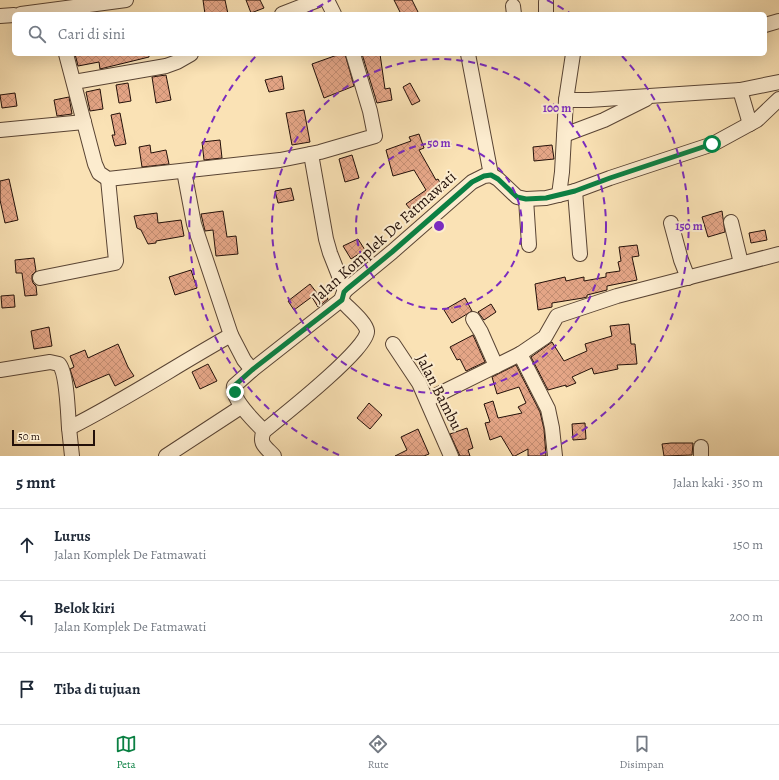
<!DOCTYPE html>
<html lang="id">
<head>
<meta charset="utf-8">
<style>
  body { margin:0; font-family:Alegreya,serif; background:#f2f2f3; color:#1f2937 }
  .scale { position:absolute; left:12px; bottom:10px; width:83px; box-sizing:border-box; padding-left:4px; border:2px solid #231009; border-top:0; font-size:11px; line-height:14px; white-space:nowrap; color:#231009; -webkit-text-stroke:3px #fceccf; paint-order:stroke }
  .stop { position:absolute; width:12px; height:12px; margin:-9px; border:3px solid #0b8043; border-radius:50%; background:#fff }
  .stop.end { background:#0b8043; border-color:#fff; box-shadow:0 1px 4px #0008 }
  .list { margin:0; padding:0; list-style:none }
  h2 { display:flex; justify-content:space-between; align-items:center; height:52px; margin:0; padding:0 16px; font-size:17px }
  h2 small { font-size:13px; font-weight:400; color:#747a83 }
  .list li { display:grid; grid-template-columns:26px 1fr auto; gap:12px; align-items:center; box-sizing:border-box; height:72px; padding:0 16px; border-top:1px solid #e0e1e3 }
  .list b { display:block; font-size:15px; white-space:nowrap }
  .list p { margin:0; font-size:13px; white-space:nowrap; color:#747a83 }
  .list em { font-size:13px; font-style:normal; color:#747a83 }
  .icon { flex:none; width:22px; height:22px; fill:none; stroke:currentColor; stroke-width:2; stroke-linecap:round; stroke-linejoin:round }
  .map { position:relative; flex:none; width:779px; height:456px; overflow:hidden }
  .search { position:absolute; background:#fff; box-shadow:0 4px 16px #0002; left:12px; right:12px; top:12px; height:44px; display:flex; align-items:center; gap:10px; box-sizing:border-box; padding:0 14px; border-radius:6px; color:#747a83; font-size:15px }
  .sheet { height:268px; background:#fff }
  nav { display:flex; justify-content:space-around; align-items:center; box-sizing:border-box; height:56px; border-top:1px solid #e0e1e3; background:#fff; font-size:11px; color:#747a83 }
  nav a { display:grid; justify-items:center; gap:2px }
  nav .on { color:#0b8043 }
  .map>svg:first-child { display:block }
  .building { fill:url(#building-cross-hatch); stroke:#231009 }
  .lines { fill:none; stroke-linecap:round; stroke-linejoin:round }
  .minor-casing { stroke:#594434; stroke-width:16 }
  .minor { stroke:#fceccf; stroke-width:14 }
  .route { stroke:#0b8043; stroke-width:5 }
  .ring { fill:none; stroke:#7b2cbf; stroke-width:2; stroke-dasharray:7 5 }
  .labels { text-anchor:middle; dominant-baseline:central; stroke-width:4; stroke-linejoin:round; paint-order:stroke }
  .street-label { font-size:16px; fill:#231009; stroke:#fceccf }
  .centre { fill:#7b2cbf; stroke:#fceccf; stroke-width:2 }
  .ring-label { font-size:12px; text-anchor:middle; font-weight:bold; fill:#7b2cbf; stroke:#fceccf; stroke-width:4; stroke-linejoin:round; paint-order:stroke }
</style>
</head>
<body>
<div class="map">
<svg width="779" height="456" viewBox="0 0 779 456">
  <defs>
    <pattern id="building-cross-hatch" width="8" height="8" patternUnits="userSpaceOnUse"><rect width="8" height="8" fill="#e5a687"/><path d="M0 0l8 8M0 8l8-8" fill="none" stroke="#c48e73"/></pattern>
  </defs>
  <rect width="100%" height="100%" fill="#fae2b5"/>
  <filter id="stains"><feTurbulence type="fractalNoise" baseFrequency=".005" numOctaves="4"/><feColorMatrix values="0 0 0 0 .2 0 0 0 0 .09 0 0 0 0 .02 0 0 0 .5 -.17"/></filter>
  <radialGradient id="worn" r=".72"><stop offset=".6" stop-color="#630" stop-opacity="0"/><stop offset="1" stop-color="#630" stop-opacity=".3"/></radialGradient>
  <g class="building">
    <path d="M203 0H225L228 14H205Z"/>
    <path d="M246 0H260L264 8 251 13Z"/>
    <path d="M394 0H412L419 14H401Z"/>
    <path d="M75 54H149V57L100 69 99 62 78 66Z"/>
    <path d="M340 54H345L354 86 324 98 312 64Z"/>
    <path d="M362 54H380L385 89 390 88 392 100 377 103Z"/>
    <path d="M166 75 171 100 156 103 152 77Z"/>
    <path d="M282 76 284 89 269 92 265 80Z"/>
    <path d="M128 83 131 101 119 103 116 85Z"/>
    <path d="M410 83 420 101 412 105 403 87Z"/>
    <path d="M100 89 103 109 90 111 86 92Z"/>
    <path d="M15 93 17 106 2 108 0 95Z"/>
    <path d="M69 97 72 114 57 116 54 100Z"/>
    <path d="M304 110 310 142 292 145 286 113Z"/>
    <path d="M120 113 126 144 115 146 112 135H115L111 115Z"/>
    <path d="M419 134 424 148 419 150 436 180 438 179 444 190 421 203 414 209 413 207 410 209 406 204 426 190 414 170 393 176 386 150 411 141 409 137Z"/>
    <path d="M220 140 222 158 204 160 202 142Z"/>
    <path d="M150 145 151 153 166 150 169 164 142 167 139 147Z"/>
    <path d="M552 145 554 159 534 161 533 147Z"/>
    <path d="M352 155 359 178 345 182 339 159Z"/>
    <path d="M9 179 18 220 5 223 0 200V181Z"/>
    <path d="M291 188 294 200 278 203 275 191Z"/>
    <path d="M223 211 227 237 236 236 238 254 216 256 213 230 205 231 201 214Z"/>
    <path d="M722 211 725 232 708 237 702 217Z"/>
    <path d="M157 213 158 223 181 220 184 236 156 241V243L148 244 141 230 137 228 134 216Z"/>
    <path d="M765 230 767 240 751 243 749 233Z"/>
    <path d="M358 239 365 250 351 259 343 246Z"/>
    <path d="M637 245 639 256 632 257 637 280 607 286V290L587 295V297L583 298 552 303V307L538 310 535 284 565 277 566 281 584 277V281L606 277V273L620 271 618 262 621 261 619 247Z"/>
    <path d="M34 258 36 271 32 275V279L33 283 36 286 37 295 25 296 22 273H16L15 260Z"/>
    <path d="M191 270 197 288 175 295 169 277Z"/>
    <path d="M310 284 317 293 294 310 288 301Z"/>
    <path d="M322 290 328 299 318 307 312 297Z"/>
    <path d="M14 295 15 307 2 308 1 296Z"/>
    <path d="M465 298 472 311 452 323 444 310Z"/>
    <path d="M491 304 496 312 484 320 478 312Z"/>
    <path d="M629 324 631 344H635L637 364 617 365 618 369 594 374 592 368 572 377 576 383 566 387V385L548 390 531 357 552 342 564 361 587 351 585 344 612 336 610 326Z"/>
    <path d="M49 327 52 346 34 349 31 331Z"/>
    <path d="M473 335 485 362 466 371 460 359 457 360 450 347Z"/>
    <path d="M118 344 128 367 134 376 115 386 109 374 76 388 70 369 74 367 70 356 85 350 88 358Z"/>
    <path d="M208 364 217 381 200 389 192 372Z"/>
    <path d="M516 365 540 412 544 429 546 456H528V449L515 456H513L501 436 490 440 485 423 490 422 484 404 493 401 498 418 522 413 518 407 526 403 519 387 497 394 492 377Z"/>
    <path d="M369 403 382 415 370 429 357 418Z"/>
    <path d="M585 423 586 439 573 440 572 424Z"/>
    <path d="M467 428 473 448 468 450 470 456H460L450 434Z"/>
    <path d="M418 429 429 454 424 456H395L407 450 401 437Z"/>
    <path d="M671 443H693L692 455 664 456 662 444Z"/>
  </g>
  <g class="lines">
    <defs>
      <g id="minor">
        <path d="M327 0 334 14"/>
        <path d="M546 2V14"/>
        <path d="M513 6 514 14"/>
        <path d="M21 14 126 0"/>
        <path d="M282 14 318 0"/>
        <path d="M0 16 14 15"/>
        <path d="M765 25 779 21"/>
        <path d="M66 54 95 164 99 173 108 179 280 160 320 152 375 136 370 111 353 54"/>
        <path d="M468 54 491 175"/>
        <path d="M74 82 166 66 177 62 191 54"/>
        <path d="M740 90 750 124"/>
        <path d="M566 100H589L740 90 779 82"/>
        <path d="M0 130 84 122"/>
        <path d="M564 135 604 120 646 99"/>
        <path d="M311 154 326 239 330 253 345 291"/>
        <path d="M184 171 194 224 231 335 244 360 252 370"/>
        <path d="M575 191 580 254"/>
        <path d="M559 195 562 172 566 100 573 54"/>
        <path d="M526 199 529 245"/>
        <path d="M731 222 741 263"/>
        <path d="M671 223 681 260 688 278"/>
        <path d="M40 278 115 263 116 261 108 179"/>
        <path d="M473 319 481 332 496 366"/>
        <path d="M393 344 419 383 451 456"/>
        <path d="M520 354 548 409 552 428 555 456"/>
        <path d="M0 370 50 362 59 364C67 373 68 414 69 428 125 400 177 365 231 335"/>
        <path d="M427 400 520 354 545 337 557 316 617 296 779 254"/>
        <path d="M69 428 72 456"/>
        <path d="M264 431C255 422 231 399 234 386L252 370 341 300 344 292 347 289 392 252 472 182 484 176 491 175 498 179 517 197 526 199 546 198 575 191 610 178 713 144 757 120 779 99"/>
        <path d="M701 447V456"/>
        <path d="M166 456 241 407"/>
        <path d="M274 456C266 447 258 444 264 431 280 418 369 348 367 331 366 322 348 308 341 300"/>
      </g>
    </defs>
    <use href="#minor" class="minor-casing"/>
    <use href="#minor" class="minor"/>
  </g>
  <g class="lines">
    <path class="route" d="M235 392 233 389 234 386 252 370 342 300 344 292 347 289 392 252 472 182 484 176 491 175 498 179 517 197 526 199 546 198 575 191 610 178 712 144"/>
  </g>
  <g class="ring">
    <circle cx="439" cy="226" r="83"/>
    <circle cx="439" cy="226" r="167"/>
    <path d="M339 455A250 250 0 0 1 256 56M307 14A250 250 0 0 1 331 0M547 0A250 250 0 0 1 571 14M622 56A250 250 0 0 1 539 455"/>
  </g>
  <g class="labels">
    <g class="street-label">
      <text transform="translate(384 237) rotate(-42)">Jalan Komplek De Fatmawati</text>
      <text transform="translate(439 392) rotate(63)">Jalan Bambu</text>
    </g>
  </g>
  <circle cx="439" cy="226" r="6" class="centre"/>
  <g class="ring-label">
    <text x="557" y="112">100 m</text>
    <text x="439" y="147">50 m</text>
    <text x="689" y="230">150 m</text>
  </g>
  <rect width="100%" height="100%" filter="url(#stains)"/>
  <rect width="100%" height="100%" fill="url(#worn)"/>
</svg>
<div class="scale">50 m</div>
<div class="stop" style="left:712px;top:144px"></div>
<div class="stop end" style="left:235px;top:392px"></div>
<div class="search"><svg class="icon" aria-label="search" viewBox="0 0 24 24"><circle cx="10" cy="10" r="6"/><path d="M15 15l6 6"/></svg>Cari di sini</div>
</div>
<section class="sheet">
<h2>5 mnt<small>Jalan kaki · 350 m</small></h2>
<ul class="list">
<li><svg class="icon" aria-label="ahead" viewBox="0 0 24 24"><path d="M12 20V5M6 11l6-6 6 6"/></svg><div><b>Lurus</b><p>Jalan Komplek De Fatmawati</p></div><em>150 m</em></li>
<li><svg class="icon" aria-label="left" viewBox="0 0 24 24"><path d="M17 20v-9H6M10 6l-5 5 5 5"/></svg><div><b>Belok kiri</b><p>Jalan Komplek De Fatmawati</p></div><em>200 m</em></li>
<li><svg class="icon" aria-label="arrive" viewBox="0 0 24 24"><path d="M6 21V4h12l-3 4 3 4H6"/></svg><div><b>Tiba di tujuan</b></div></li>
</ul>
</section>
<nav>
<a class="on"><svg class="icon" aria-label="map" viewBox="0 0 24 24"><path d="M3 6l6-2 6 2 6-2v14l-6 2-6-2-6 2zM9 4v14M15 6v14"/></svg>Peta</a>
<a><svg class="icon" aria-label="directions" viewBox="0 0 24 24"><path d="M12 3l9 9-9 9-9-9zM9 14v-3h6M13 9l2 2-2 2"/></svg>Rute</a>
<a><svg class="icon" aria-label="saved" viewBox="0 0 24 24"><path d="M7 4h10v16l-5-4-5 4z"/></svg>Disimpan</a>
</nav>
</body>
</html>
